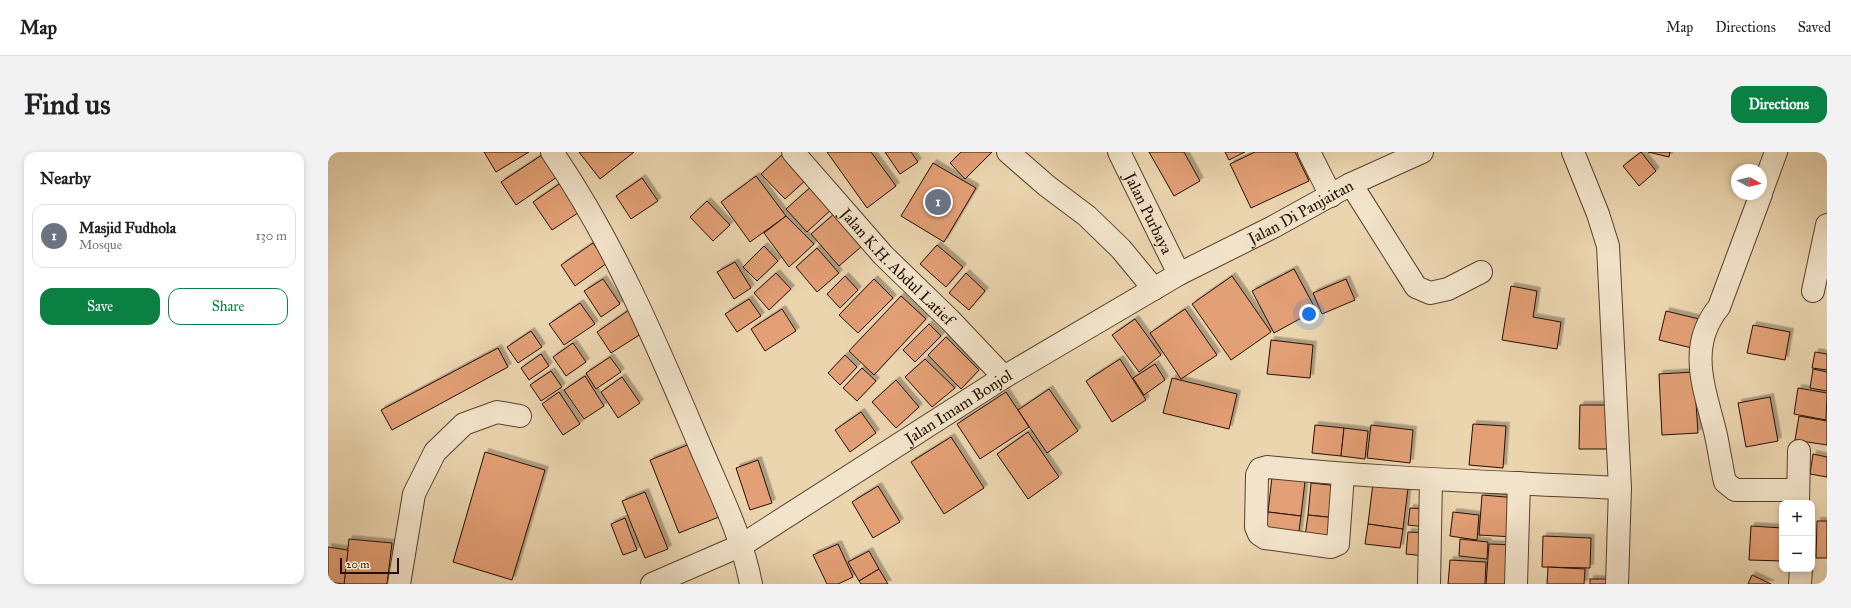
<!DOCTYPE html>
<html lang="en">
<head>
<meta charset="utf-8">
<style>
  body { margin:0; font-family:"IM FELL Great Primer",serif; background:#f2f2f2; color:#202124 }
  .controls { position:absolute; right:12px; bottom:12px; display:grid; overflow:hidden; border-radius:8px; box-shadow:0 2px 6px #0003 }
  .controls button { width:36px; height:36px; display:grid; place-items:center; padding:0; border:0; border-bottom:1px solid #e0e0e0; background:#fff; color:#202124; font:20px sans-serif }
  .compass { position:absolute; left:1403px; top:12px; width:36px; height:36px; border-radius:50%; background:#fff; box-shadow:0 2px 6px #0003; rotate:98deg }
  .scale { position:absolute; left:12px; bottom:10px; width:59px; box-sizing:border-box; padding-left:4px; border:2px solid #260f02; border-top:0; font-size:11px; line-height:14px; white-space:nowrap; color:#260f02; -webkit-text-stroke:3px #f2e4cb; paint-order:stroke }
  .you { position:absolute; left:981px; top:162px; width:14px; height:14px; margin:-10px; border:3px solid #fff; border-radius:50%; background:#1a73e8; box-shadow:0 0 0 6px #1a73e833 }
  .badge { display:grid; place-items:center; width:26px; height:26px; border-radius:50%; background:#0b8043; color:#fff; font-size:13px; font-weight:700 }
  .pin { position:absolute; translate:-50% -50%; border:2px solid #fff; box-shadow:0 1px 4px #0006 }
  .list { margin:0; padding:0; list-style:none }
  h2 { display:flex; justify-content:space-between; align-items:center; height:52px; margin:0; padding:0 16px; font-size:17px }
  h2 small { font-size:13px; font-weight:400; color:#757577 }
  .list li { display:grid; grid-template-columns:26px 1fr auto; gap:12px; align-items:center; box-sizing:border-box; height:64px; margin:0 8px 8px; padding:0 8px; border:1px solid #e0e0e0; border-radius:12px }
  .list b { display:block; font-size:15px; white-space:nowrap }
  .list p { margin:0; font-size:13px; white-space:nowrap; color:#757577 }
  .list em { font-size:13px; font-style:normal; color:#757577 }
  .actions { display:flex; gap:8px; padding:12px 16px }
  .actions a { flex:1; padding:9px 0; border:1px solid #0b8043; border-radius:12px; text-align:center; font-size:14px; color:#0b8043 }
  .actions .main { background:#0b8043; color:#fff }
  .map { position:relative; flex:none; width:1499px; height:432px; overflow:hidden; border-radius:12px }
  header { display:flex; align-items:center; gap:24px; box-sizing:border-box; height:56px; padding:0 20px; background:#fff; border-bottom:1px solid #e0e0e0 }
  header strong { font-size:19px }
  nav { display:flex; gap:22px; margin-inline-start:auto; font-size:14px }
  .intro { display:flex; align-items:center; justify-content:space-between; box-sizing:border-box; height:96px; padding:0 24px }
  h1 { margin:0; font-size:28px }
  .button { padding:10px 18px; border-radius:12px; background:#0b8043; color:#fff; font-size:14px; font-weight:700 }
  main { display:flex; gap:24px; padding:0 24px }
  aside { flex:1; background:#fff; border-radius:12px; box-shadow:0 2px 6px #0003 }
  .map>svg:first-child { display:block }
  .building { fill:#e39f74; stroke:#260f02; filter:url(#shadow) }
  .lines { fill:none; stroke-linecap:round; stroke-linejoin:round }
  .minor-casing { stroke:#57402d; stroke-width:24 }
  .minor { stroke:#f2e4cb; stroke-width:22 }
  .labels { text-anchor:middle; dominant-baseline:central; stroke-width:3; stroke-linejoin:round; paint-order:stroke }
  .street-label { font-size:16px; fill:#260f02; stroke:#f2e4cb }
</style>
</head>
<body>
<header>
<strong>Map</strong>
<nav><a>Map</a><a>Directions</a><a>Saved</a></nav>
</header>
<div class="intro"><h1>Find us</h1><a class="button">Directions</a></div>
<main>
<aside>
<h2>Nearby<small></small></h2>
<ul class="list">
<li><span class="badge" style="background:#6b7280">1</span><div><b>Masjid Fudhola</b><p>Mosque</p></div><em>130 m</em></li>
</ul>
<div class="actions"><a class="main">Save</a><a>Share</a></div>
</aside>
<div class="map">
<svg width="1499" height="432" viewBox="0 0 1499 432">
  <defs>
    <filter id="shadow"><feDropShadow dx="3.5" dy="-3.5" stdDeviation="0" flood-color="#0004"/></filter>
  </defs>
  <rect width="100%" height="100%" fill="#ebd5af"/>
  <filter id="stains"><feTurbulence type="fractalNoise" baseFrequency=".005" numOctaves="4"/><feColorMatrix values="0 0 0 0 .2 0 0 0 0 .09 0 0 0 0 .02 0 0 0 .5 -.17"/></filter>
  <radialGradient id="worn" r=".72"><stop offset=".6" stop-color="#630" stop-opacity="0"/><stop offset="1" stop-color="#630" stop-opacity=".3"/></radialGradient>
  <g class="building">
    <path d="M156 0H201L168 20Z"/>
    <path d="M251 0H306L272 27Z"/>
    <path d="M499 0H543L568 34 539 56Z"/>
    <path d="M557 0H583L590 10 572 22Z"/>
    <path d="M633 0H664L637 27 622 11Z"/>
    <path d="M821 0H856L872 29 846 44Z"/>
    <path d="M897 0H917L901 8Z"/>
    <path d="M927 0H967L981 29 923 56 902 12Z"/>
    <path d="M1313 0 1328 19 1311 34 1295 14Z"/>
    <path d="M1320 0H1342L1341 5Z"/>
    <path d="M217 1 232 23 188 53 173 30Z"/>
    <path d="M456 1 480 26 457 47 433 22Z"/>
    <path d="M605 11 648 36 616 90 573 64Z"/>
    <path d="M428 24 458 64 422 90 393 50Z"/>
    <path d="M314 26 330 49 303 67 288 44Z"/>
    <path d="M237 28 256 57 224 78 205 50Z"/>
    <path d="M485 33 506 55 479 80 458 57Z"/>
    <path d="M379 49 402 73 385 89 362 65Z"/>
    <path d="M506 62 534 94 511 114 483 82Z"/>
    <path d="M458 64 486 92 461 115 436 81Z"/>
    <path d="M265 91 279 111 247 134 233 113Z"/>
    <path d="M609 93 635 115 618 135 592 112Z"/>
    <path d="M436 94 450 109 429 129 415 115Z"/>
    <path d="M489 96 511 121 489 140 468 115Z"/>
    <path d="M407 110 423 136 406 147 389 120Z"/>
    <path d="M966 117 988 158 946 181 924 139Z"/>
    <path d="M448 121 463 137 441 158 426 141Z"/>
    <path d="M638 121 657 139 641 158 621 141Z"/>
    <path d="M517 124 530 138 512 156 499 142Z"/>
    <path d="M904 124 943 180 903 208 864 152Z"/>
    <path d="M275 127 292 152 273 165 256 139Z"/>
    <path d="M546 127 565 146 530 181 511 163Z"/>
    <path d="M1018 127 1027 148 994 162 985 141Z"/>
    <path d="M1183 134 1209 139 1205 165 1233 170 1229 197 1174 188Z"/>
    <path d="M573 144 598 167 546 223 521 199Z"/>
    <path d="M421 147 433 164 409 180 397 162Z"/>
    <path d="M252 151 267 172 236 193 221 172Z"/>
    <path d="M454 157 468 179 437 199 423 177Z"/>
    <path d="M857 157 889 203 853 227 822 181Z"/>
    <path d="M301 158 316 180 283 201 269 180Z"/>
    <path d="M1338 159 1375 168 1368 197 1331 188Z"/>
    <path d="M807 167 833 203 811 220 784 183Z"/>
    <path d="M601 172 613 184 587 210 575 198Z"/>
    <path d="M1425 173 1462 180 1457 208 1419 201Z"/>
    <path d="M203 179 214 195 190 211 179 195Z"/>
    <path d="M618 185 651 218 633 237 600 203Z"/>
    <path d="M943 188 985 193 982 226 939 222Z"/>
    <path d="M245 191 258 210 238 224 225 205Z"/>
    <path d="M170 196 180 215 64 278 53 258Z"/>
    <path d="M1487 200 1499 202V218L1484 216Z"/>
    <path d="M213 202 221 214 201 228 193 216Z"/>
    <path d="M517 203 529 215 512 233 500 221Z"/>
    <path d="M282 205 293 220 268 237 258 221Z"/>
    <path d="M597 207 627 236 604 255 577 225Z"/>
    <path d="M792 207 818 248 784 270 758 229Z"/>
    <path d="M827 212 837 228 816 243 805 226Z"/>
    <path d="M534 216 548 229 529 249 515 236Z"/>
    <path d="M1485 217 1499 220V239L1482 236Z"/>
    <path d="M223 219 234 235 213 249 202 233Z"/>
    <path d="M1366 220 1370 281 1334 283 1331 222Z"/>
    <path d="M257 224 276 254 256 267 236 238Z"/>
    <path d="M294 225 312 251 290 266 273 240Z"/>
    <path d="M844 226 909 242 901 277 835 261Z"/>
    <path d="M568 228 591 255 568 276 544 250Z"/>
    <path d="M1470 236 1499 241 1498 268 1466 262Z"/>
    <path d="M721 237 750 279 719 301 690 258Z"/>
    <path d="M231 240 252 272 235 283 214 252Z"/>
    <path d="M678 240 701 275 652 307 629 272Z"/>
    <path d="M1442 245 1450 289 1418 295 1410 251Z"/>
    <path d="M1252 253H1285V297H1251Z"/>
    <path d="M533 260 548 281 522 300 507 278Z"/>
    <path d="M1471 264 1499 269V293L1467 288Z"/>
    <path d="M1145 272 1178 274 1175 316 1141 313Z"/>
    <path d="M987 273 1016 276 1013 304 984 301Z"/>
    <path d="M1043 273 1085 278 1082 311 1039 306Z"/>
    <path d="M1016 276 1040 279 1037 307 1013 304Z"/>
    <path d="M700 280 731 325 700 347 669 302Z"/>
    <path d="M623 285 656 336 616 362 583 310Z"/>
    <path d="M362 292 391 365 351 381 322 308Z"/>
    <path d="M157 300 217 318 184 428 125 410Z"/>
    <path d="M1485 302 1499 305V325L1482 322Z"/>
    <path d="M430 308 444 351 422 358 408 316Z"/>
    <path d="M944 325 977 329 973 364 940 360Z"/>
    <path d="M983 331 1011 334 1008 366 980 363Z"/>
    <path d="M1045 331 1080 336 1075 377 1040 372Z"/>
    <path d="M550 334 572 370 545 386 524 350Z"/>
    <path d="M317 340 340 397 317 406 294 349Z"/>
    <path d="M1154 343 1189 346 1186 385 1151 383Z"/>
    <path d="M1082 356 1098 357 1097 375 1080 373Z"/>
    <path d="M940 360 973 364 970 386 938 382Z"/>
    <path d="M1125 360 1151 363 1149 388 1122 384Z"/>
    <path d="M980 363 1008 366 1006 387 977 385Z"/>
    <path d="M297 366 309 398 295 403 283 372Z"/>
    <path d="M1489 369H1499V406H1488Z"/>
    <path d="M1040 372 1075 377 1072 396 1037 392Z"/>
    <path d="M1423 374 1454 376V409L1421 408Z"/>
    <path d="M1080 380 1099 381 1097 404 1078 402Z"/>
    <path d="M1215 384 1263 386 1262 416 1214 415Z"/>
    <path d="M21 387 64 391 59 432H16Z"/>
    <path d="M1132 387 1160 390 1159 407 1131 404Z"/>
    <path d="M510 392 525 425 510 432H499L485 403Z"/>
    <path d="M1161 392 1188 393 1186 432H1158Z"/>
    <path d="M0 395 20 398 16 432 0 430Z"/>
    <path d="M541 399 551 417 531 429 520 410Z"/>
    <path d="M1122 408 1158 410 1157 432H1120Z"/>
    <path d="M1220 415 1257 417 1256 432H1219Z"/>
    <path d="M551 417 560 432H533L531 429Z"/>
    <path d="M1424 423 1443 432H1420Z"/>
    <rect x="1262" y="427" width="24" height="5"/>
  </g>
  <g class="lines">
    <defs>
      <g id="minor">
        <path d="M224 0C286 90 329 193 372 294 391 339 414 384 423 432"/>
        <path id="s1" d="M465 0 555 103 622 168 676 225"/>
        <path d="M680 0 719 34 759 64 793 97 826 137"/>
        <path id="s2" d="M791 0 851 122"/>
        <path d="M981 0 1003 44"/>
        <path d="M1245 0 1270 62 1280 94 1292 336 1289 432"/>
        <path d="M1023 32 1088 135 1102 141 1120 137 1153 120"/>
        <path d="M1433 41 1448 0"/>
        <path d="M1433 42 1391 155C1359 194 1376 235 1387 279 1391 296 1393 313 1397 330L1407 338H1470"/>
        <path d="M1485 139 1499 73"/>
        <path d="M1015 322 1010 392 1003 395 937 386 931 382 928 375 929 323 932 317 939 315C1057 327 1174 330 1292 336"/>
        <path d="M1470 351 1471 299"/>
        <path d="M71 432 86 342 107 300 136 272 169 260 192 264"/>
        <path id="s3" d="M324 432 414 393 676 225 851 122 945 75 1023 32 1094 0"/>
        <path d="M1101 432 1103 328"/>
        <path d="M1188 432 1191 331"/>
        <path d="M1472 432 1473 417"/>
      </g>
    </defs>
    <use href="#minor" class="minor-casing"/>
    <use href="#minor" class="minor"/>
  </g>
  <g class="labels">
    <g class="street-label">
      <text stroke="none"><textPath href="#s3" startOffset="749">Jalan Di Panjaitan</textPath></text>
      <text stroke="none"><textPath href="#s2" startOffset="68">Jalan Purbaya</textPath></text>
      <text stroke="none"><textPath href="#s1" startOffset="155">Jalan K.H. Abdul Latief</textPath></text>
      <text stroke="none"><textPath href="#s3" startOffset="355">Jalan Imam Bonjol</textPath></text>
    </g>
  </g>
  <rect width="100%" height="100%" filter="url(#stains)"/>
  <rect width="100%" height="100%" fill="url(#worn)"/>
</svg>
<div class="controls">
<button>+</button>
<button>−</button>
</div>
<svg class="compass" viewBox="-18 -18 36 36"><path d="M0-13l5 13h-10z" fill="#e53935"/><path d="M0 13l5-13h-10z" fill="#757577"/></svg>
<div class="scale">20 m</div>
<div class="you"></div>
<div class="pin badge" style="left:610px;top:50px;background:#6b7280">1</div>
</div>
</main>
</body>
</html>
